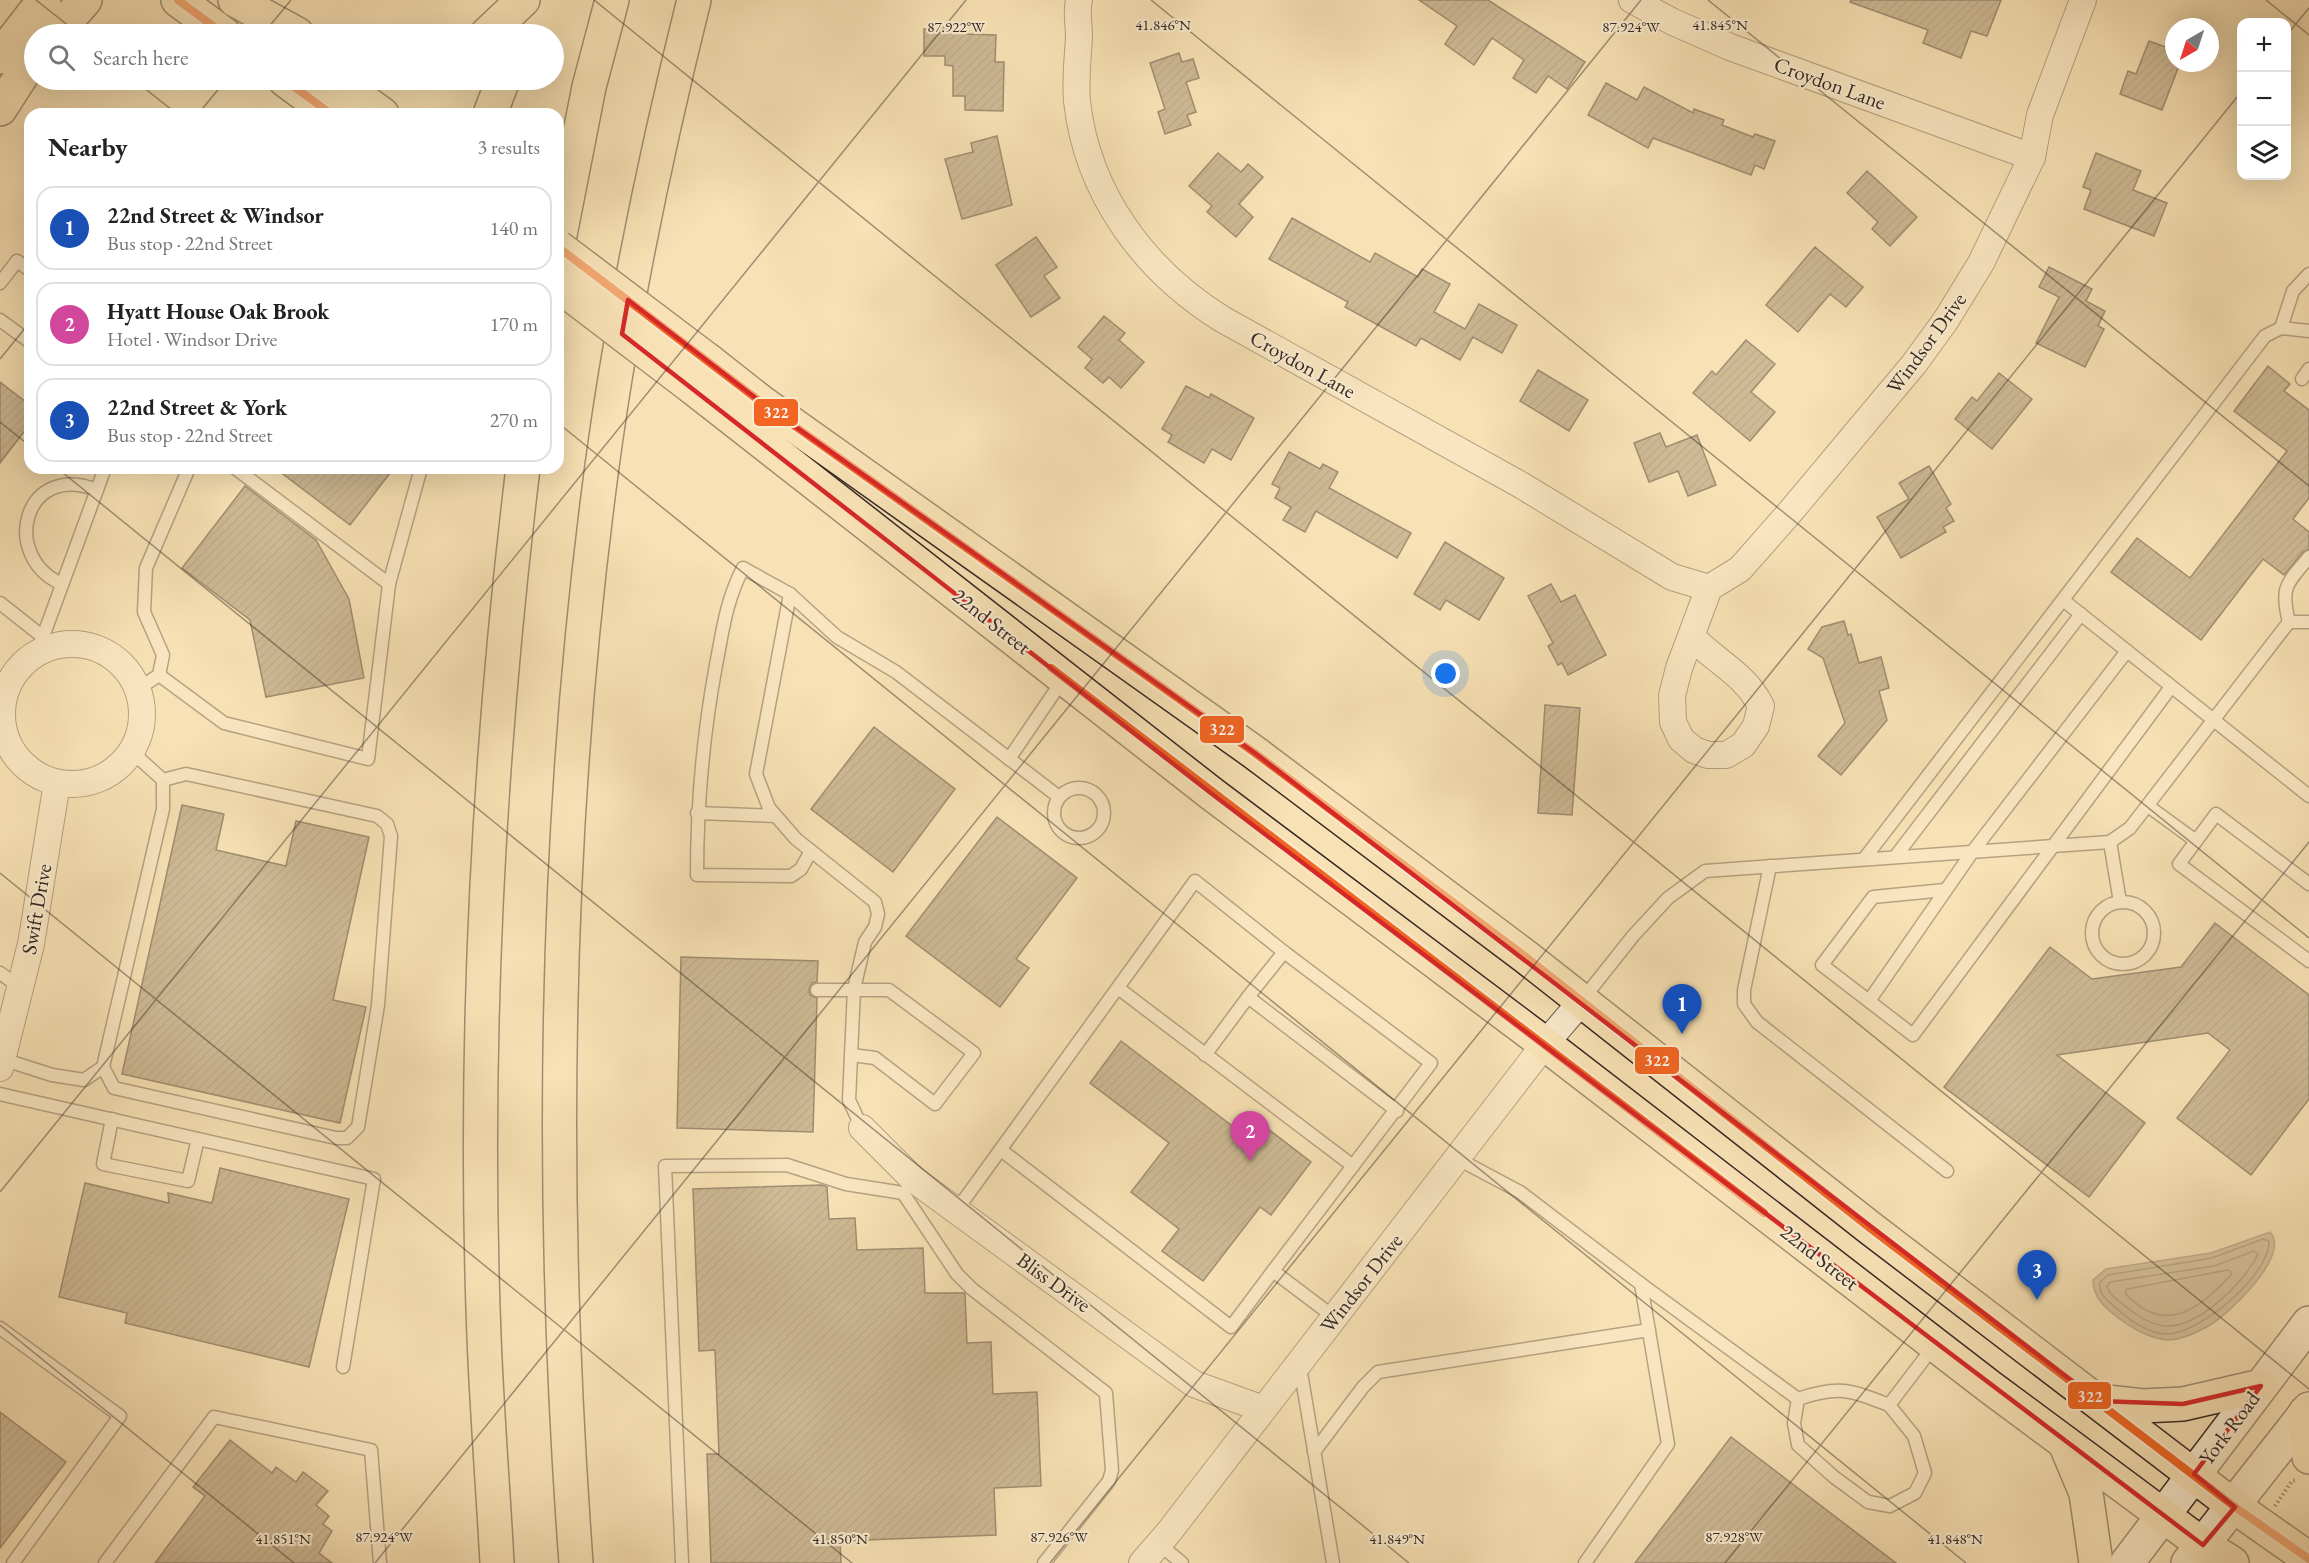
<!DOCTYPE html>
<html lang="en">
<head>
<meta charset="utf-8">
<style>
  body { margin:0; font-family:"EB Garamond",serif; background:#f6f6f6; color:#222 }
  .controls { position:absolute; right:18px; top:18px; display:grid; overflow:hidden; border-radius:12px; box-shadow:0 6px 24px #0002 }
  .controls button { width:54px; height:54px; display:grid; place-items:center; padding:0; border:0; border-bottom:2px solid #e0e0e0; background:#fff; color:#222; font:30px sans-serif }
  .compass { position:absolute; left:2165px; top:18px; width:54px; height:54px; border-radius:50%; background:#fff; box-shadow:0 6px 24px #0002; rotate:219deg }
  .you { position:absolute; left:1446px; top:674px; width:21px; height:21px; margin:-15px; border:4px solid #fff; border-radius:50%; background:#1a73e8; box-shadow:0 0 0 9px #1a73e833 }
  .badge { display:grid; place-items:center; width:39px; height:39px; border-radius:50%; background:#8f2418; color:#fff; font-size:20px; font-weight:700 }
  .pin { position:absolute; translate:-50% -50px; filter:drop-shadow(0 2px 3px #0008) }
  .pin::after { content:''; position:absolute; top:32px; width:21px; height:18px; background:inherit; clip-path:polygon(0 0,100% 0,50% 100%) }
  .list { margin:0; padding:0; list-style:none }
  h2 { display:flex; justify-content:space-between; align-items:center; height:78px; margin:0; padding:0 24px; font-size:26px }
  h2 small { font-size:20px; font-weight:400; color:#767676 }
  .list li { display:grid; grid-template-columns:39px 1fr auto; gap:18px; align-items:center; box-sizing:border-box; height:84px; margin:0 12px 12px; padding:0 12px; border:2px solid #e0e0e0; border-radius:18px }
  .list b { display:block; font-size:22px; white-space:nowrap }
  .list p { margin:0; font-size:20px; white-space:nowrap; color:#767676 }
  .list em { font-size:20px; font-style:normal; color:#767676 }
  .icon { flex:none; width:33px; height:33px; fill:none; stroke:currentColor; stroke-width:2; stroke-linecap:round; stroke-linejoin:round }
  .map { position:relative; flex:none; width:2309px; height:1563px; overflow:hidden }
  .search { position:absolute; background:#fff; box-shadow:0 6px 24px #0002; left:24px; top:24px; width:540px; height:66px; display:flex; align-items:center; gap:15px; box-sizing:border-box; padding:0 21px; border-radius:33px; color:#767676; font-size:22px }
  .panel { position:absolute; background:#fff; box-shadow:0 6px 24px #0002; left:24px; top:108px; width:540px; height:366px; border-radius:18px }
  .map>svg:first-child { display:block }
  .water { fill:#b6a383; stroke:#83725d; stroke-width:1.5 }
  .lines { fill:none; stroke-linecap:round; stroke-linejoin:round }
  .shore { stroke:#766653; stroke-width:1.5 }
  .building { fill:url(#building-hatch); stroke:#362823; stroke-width:1.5 }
  .service-casing { stroke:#665648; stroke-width:15 }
  .minor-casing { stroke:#665648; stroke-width:28 }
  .secondary-casing { stroke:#362823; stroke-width:36 }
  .primary-casing { stroke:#362823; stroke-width:36 }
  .motorway-casing { stroke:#362823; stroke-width:36 }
  .path { stroke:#362823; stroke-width:4; stroke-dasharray:1.5 3; stroke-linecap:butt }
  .service { stroke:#faeccf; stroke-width:12 }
  .minor { stroke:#faeccf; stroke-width:26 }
  .secondary { stroke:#faeccf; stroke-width:33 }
  .primary { stroke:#f8e2b5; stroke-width:33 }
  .motorway { stroke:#f8e2b5; stroke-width:33 }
  .primary-bridge-casing { stroke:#362823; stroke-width:36; stroke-linecap:butt }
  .primary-bridge { stroke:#f8e2b5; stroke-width:33 }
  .bus-1-casing { stroke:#faeccf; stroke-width:12 }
  .bus-1 { stroke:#f26522; stroke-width:8 }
  .marked { fill:none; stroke:#d62828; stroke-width:4.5; stroke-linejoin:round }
  .ticks { fill:none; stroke:#362823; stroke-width:1.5; stroke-opacity:0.45 }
  .labels { text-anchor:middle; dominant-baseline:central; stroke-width:4.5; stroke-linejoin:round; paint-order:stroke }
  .street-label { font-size:21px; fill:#362823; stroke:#faeccf }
  .ticks-label { font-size:15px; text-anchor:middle; fill:#362823; stroke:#faeccf; stroke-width:4.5; stroke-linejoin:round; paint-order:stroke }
  .line-badge { stroke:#faeccf; stroke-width:2 }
  .badge-label { font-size:16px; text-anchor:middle; font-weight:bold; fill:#fff }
</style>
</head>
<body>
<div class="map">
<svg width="2309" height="1563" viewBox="0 0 2309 1563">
  <defs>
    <pattern id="building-hatch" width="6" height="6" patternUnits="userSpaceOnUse" patternTransform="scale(1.5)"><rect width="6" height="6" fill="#9b896f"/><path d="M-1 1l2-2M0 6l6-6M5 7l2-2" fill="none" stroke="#7f705b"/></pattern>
  </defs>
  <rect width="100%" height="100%" fill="#f8e2b5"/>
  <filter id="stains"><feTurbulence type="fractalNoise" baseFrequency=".00333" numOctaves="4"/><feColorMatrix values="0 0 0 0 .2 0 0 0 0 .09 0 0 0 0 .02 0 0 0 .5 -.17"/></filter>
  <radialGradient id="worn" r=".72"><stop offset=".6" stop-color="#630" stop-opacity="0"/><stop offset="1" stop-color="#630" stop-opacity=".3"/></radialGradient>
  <path class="water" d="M2270 1232C2291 1255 2230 1313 2210 1325 2198 1332 2181 1340 2167 1340 2148 1338 2132 1328 2117 1317 2104 1307 2093 1297 2093 1280L2106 1269 2211 1253Z"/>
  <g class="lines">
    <g class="shore">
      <path d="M2263 1239 2269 1241C2270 1275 2201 1332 2169 1334 2150 1335 2129 1320 2116 1308 2107 1300 2098 1294 2100 1282L2108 1275 2212 1258Z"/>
      <path d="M2254 1251 2258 1254C2245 1282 2199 1327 2167 1326 2155 1326 2143 1319 2133 1312 2124 1305 2111 1297 2107 1287L2110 1282 2214 1266Z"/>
      <path d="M2228 1270 2231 1272V1275C2199 1310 2164 1336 2125 1293L2127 1289Z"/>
    </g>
  </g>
  <g class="building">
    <path d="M1419 0H1488L1585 62 1567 89 1548 76 1536 93 1513 78 1524 60 1492 38 1474 65 1445 44 1457 26Z"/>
    <path d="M1851 0H2001L1987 36 1971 31 1961 58 1923 43 1928 30 1850 2Z"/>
    <path d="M924 29H967V34L996 35 995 62H1004L1003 111 965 110V96H953V66L945 65V56H924Z"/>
    <path d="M2149 41 2174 50V63H2180L2162 110 2120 94 2128 71 2136 74Z"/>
    <path d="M1179 53 1182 62 1193 59 1199 78 1186 82 1196 112 1187 115 1191 125 1165 134 1158 112 1165 109 1150 63Z"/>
    <path d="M1606 83 1637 100 1644 87 1693 113 1694 109 1724 120 1722 125 1753 137 1755 134 1775 141 1764 169 1755 165 1751 175 1653 138 1648 148 1588 115Z"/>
    <path d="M997 136 1012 205 962 219 945 159 973 152 971 143Z"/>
    <path d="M1218 153 1241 172 1248 164 1263 177 1239 204 1253 217 1236 237 1207 212 1212 206 1189 186Z"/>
    <path d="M2096 153 2141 171 2133 190 2167 203 2154 236 2084 209 2091 190 2083 187Z"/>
    <path d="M1867 171 1917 217 1890 246 1872 229 1878 222 1847 193Z"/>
    <path d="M1292 218 1370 262 1375 253 1418 277 1422 269 1450 284 1434 312 1465 329 1479 304 1517 325 1502 353 1473 337 1460 360 1421 338 1416 346 1345 307 1348 302 1269 259Z"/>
    <path d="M1036 237 1057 267 1044 276 1060 298 1031 317 996 265Z"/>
    <path d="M1815 247 1863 287 1846 307 1830 294 1798 332 1766 305Z"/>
    <path d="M2049 267 2092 289 2086 301 2105 311 2098 326 2104 329 2085 367 2036 343 2059 297 2039 287Z"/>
    <path d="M1104 316 1125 333 1119 340 1144 362 1121 388 1109 377 1103 383 1085 368 1092 359 1078 347Z"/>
    <path d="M1746 340 1775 364 1751 392 1775 412 1750 441 1693 393 1712 371 1716 375Z"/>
    <path d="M2268 366 2290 384 2284 391 2309 410V498L2293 519 2309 532V549L2303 552 2284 575 2263 559 2201 640 2111 572 2137 538 2190 578 2287 451 2234 411Z"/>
    <path d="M1538 370 1588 400 1569 431 1520 401Z"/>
    <path d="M1999 373 2032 399 1992 449 1955 419 1972 397 1977 401Z"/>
    <path d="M0 382 30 405V424L0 463Z"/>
    <path d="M1186 386 1209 398 1211 394 1254 418 1231 460 1212 449 1204 463 1168 442 1172 435 1162 429Z"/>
    <path d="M1660 433 1666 447 1697 435 1716 485 1688 496 1678 471 1649 482 1634 443Z"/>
    <path d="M1289 452 1320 469 1323 464 1338 472 1329 488 1411 533 1397 558 1316 511 1305 532 1283 520 1291 507 1275 498 1280 488 1272 484Z"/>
    <path d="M1929 466 1951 504 1946 508 1954 521 1943 527 1946 532 1901 558 1877 517 1909 499 1899 483Z"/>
    <path d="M275 468H394L350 525Z"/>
    <path d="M245 486 316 540 349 599 364 678 266 697 250 620 182 568Z"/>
    <path d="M1445 542 1504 578 1479 620 1446 600 1440 610 1414 594Z"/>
    <path d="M1551 584 1561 602 1575 595 1606 655 1568 675 1562 663 1558 665 1548 646 1553 643 1528 596Z"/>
    <path d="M1844 621 1848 635 1851 634 1859 663 1881 657 1889 688 1879 691 1887 720 1841 775 1818 756 1845 723 1823 658 1808 649 1822 627Z"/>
    <path d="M1545 705 1580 708 1572 815 1538 813Z"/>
    <path d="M874 727 955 789 893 872 811 809Z"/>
    <path d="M182 805 224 814 216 850 286 866 296 821 369 837 333 1000 366 1007 340 1123 122 1074Z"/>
    <path d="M997 817 1077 878 1016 959 1029 968 1000 1007 906 936Z"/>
    <path d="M2215 923 2309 995V1099L2251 1175 2177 1118 2230 1050 2208 1033 2057 1055 2145 1123 2089 1197 1944 1087 2050 947 2092 979 2181 967Z"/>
    <path d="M681 957 818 961 817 982 812 983 809 989 810 995 817 998 813 1132 677 1128Z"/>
    <path d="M1121 1041 1256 1144 1268 1129 1311 1162 1271 1215 1260 1207 1203 1281 1162 1251 1179 1229 1131 1192 1169 1143 1090 1083Z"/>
    <path d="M220 1168 349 1199 309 1367 125 1323 127 1313 59 1297 85 1183 169 1203 168 1193 212 1203Z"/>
    <path d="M822 1185 827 1187 829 1219 855 1218 857 1250 923 1248 925 1293H965L967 1343 991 1342 993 1394 1037 1392 1041 1486 994 1488 996 1535 840 1541 841 1563H711L707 1454H719L715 1350 699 1351 693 1189Z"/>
    <path d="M0 1412 66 1462 0 1548Z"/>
    <path d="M1731 1437 1896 1563H1635Z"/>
    <path d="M230 1440 272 1473 276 1467 296 1482 303 1472 328 1491 316 1505 329 1516 323 1524 332 1531 319 1553 332 1563H155L205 1496 193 1487Z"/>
  </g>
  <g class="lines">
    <defs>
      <g id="service">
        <path d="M2309 274 2293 291 2281 328 2309 331"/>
        <path d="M0 283 17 261 30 270"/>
        <path d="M0 320 30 342"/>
        <path d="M2302 379 2309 369"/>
        <path d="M62 584C0 557 23 461 97 490"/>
        <path d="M389 584 421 468"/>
        <path d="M790 594 756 774 769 808 796 839 875 902 878 914 875 927 865 942 854 989 849 1100 862 1128"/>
        <path d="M2063 600 2309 796"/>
        <path d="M0 603 43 637"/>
        <path d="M2289 622C2280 586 2287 584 2309 557"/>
        <path d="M2289 622H2309"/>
        <path d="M37 653 105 468"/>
        <path d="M159 675 224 723 368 759 389 584 235 468"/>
        <path d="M0 679 8 684"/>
        <path d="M138 689 159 675 163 655 144 612 146 568 189 468"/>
        <path d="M1009 759 1064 678"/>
        <circle cx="1079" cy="813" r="25"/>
        <path d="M2148 806 2196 841"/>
        <path d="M697 813 776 816"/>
        <path d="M2110 842 2120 902"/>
        <path d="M811 851 801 869 791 876 697 875C697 804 703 735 716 665 723 629 726 601 743 568L790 594 837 637 896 672 1059 797"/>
        <path d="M1895 857 2081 614"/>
        <path d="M1864 859 2265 336 2281 328"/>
        <path d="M1770 866 1744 990V1004L1757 1022 1947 1171"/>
        <path d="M2309 884 2216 814 2179 864 2309 961"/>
        <path d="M1945 890 1873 897 1822 965 1913 1035 2171 687"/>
        <circle cx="2123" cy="933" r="31"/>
        <path d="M1284 952 1431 1063 1273 1271 1334 1317"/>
        <path d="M0 973 21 988"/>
        <path d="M1118 988 1353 1166"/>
        <path d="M817 990H889L974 1053 935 1104 875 1058 852 1055"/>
        <path d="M1583 999 1633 936 1668 898 1705 871 2110 842 2130 828 2289 622"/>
        <path d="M1869 1001 1973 851 2127 651"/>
        <path d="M1205 1055 1248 997"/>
        <path d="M2 1059 52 1075 84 1080 103 1067 163 809V780L132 752"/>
        <path d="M103 1067 114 1088 336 1138H347L358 1127 378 1005 391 836 387 824 377 816 186 774 163 780"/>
        <path d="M0 1094 374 1179 343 1367"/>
        <path d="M112 1119 103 1164 188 1181 198 1139"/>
        <path d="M1001 1150 1231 1327 1273 1271"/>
        <path d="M1458 1159 1520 1192 1641 1284 1668 1444 1585 1563"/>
        <path d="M956 1211 1195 881 1284 952 1248 997 1397 1111"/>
        <path d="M1641 1284 1798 1399"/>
        <path d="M0 1328 120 1416 13 1563"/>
        <path d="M1300 1367 1333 1563"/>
        <path d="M1889 1405C1850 1390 1839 1385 1798 1399L1794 1423 1798 1445 1834 1477 1868 1502 1890 1506 1915 1493 1925 1473 1914 1436 1889 1405 1934 1346"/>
        <path d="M1314 1452 1363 1387 1378 1372 1649 1330"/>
        <path d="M1159 1544 1182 1563"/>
        <path d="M105 1563 214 1417 371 1450 380 1563"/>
        <path d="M682 1563 665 1166 787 1165 846 1184 903 1193 957 1274 972 1289 1106 1393 1112 1470 1109 1481 1044 1563"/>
      </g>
      <g id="minor">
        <path d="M1079 0C1076 13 1079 24 1079 36 1078 58 1075 80 1077 101 1087 194 1145 271 1222 319L1521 485 1672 577 1709 588"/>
        <path d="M1632 0 1673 22 1730 47 2032 157"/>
        <path d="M1692 637C1717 663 1745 674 1761 706L1756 726 1743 745 1726 755H1708L1694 750 1681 739 1673 722 1672 696 1679 668 1709 588 1740 569 1791 511 1914 364 1946 320 1981 263 2032 157 2040 115 2083 0"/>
        <circle cx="72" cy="714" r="70"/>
        <path d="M0 1068 31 944 57 783"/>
        <path d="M862 1128 913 1179 1194 1384 1263 1409"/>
        <path d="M1142 1563 1169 1532 1545 1044 1581 1002"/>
      </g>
      <g id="secondary">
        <path d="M2127 1563 2309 1323"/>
        <path d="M2188 1563 2309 1409"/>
      </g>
      <g id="primary">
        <path d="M178 0 224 34"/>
        <path d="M285 80 331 114"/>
        <path d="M335 80 382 114"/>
        <path d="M709 361 761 402 1255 753 1526 957 1870 1228 2235 1507 2309 1559"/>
        <path d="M692 387 1212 794 1545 1044 1990 1387 2203 1545 2232 1563"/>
        <path d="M2098 1401 2143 1406 2183 1404 2261 1386"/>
        <path d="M2305 1413 2309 1457"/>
        <path d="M2065 1443 2086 1493 2096 1563"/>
      </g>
      <g id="motorway">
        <path d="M235 0 297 34"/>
        <path d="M55 34 85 0"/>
        <path d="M487 34 523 0"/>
        <path d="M0 57 44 0"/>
        <path d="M0 109 34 56"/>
        <path d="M490 114 503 80"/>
        <path d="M558 245 589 87 612 0"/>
        <path d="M497 1563C493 1488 487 1413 484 1337 473 1048 488 756 523 468"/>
        <path d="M576 1563C550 1209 553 849 598 497 619 329 653 164 694 0"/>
      </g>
    </defs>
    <use href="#service" class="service-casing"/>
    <use href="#minor" class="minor-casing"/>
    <use href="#secondary" class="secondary-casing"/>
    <use href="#primary" class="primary-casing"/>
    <use href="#motorway" class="motorway-casing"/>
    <path class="path" d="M2275 1506 2292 1481 2296 1480"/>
    <use href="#service" class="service"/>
    <use href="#minor" class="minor"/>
    <use href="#secondary" class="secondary"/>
    <use href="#primary" class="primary"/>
    <use href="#motorway" class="motorway"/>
    <defs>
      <g id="primary-bridge">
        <path d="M558 247 709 361"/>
        <path d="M558 285 692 387"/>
      </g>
    </defs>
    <use href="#primary-bridge" class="primary-bridge-casing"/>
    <use href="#primary-bridge" class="primary-bridge"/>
    <defs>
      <g id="bus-1">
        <path d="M178 0 224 34"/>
        <path d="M285 80 331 114"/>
        <path d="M558 247 761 402 1255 753 1526 957 1870 1228 2235 1507 2309 1559"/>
        <path d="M1051 668 1764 1213"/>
      </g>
    </defs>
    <use href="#bus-1" class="bus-1-casing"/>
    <use href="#bus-1" class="bus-1"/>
  </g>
  <path d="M0 0H2309V1563H0ZM628 300 761 402 1255 753 2098 1401 2183 1404 2261 1386 2194 1474 2235 1507 2203 1545 1212 794 622 334Z" fill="#f8e2b5" fill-opacity=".55" fill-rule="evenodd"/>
  <path class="marked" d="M628 300 761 402 1255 753 2098 1401 2183 1404 2261 1386 2194 1474 2235 1507 2203 1545 1212 794 622 334Z"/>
  <path class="ticks" d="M36 0 79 34M594 0 2309 1389M1151 0 2309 938M1708 0 2309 486M2266 0 2309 35M263 34 291 0M2286 36 2309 8M134 80 177 114M198 114 226 80M0 359 30 322M0 422 30 446M558 423 1966 1563M57 468 1409 1563M0 873 852 1563M0 1192 966 0M0 1325 294 1563M375 1563 1641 0M1050 1563 2242 91M1725 1563 2309 842"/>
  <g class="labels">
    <g class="street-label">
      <text transform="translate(1830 83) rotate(20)">Croydon Lane</text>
      <text transform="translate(1926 343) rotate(-54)">Windsor Drive</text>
      <text transform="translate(1303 364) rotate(29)">Croydon Lane</text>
      <text transform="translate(992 621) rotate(38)">22nd Street</text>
      <text transform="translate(36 909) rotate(-80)">Swift Drive</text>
      <text transform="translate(1820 1257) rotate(38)">22nd Street</text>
      <text transform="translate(1054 1282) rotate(36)">Bliss Drive</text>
      <text transform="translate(1361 1283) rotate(-52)">Windsor Drive</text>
      <text transform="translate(2229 1428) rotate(-53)">York Road</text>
    </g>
  </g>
  <g class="ticks-label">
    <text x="1163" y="30">41.846°N</text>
    <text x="1720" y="30">41.845°N</text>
    <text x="956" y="32">87.922°W</text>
    <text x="1631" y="32">87.924°W</text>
    <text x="384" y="1542">87.924°W</text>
    <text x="1059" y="1542">87.926°W</text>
    <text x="1734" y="1542">87.928°W</text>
    <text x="283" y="1544">41.851°N</text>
    <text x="840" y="1544">41.850°N</text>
    <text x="1397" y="1544">41.849°N</text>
    <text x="1955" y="1544">41.848°N</text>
  </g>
  <g class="line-badge">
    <rect x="753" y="398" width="46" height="29" rx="6" fill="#f26522"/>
    <rect x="1199" y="715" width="46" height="29" rx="6" fill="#f26522"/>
    <rect x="1634" y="1046" width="46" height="29" rx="6" fill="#f26522"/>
    <rect x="2067" y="1381" width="45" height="29" rx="6" fill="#f26522"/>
  </g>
  <g class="badge-label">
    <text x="776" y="418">322</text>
    <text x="1222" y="735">322</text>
    <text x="1657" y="1066">322</text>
    <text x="2090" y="1402">322</text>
  </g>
  <rect width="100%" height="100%" filter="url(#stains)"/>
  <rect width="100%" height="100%" fill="url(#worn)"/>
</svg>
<div class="controls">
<button>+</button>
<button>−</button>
<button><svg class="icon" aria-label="layers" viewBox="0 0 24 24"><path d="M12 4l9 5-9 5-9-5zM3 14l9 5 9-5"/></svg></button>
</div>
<svg class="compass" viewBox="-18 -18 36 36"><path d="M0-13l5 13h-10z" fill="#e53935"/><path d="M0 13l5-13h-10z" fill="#767676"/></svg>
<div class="you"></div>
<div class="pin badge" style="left:1682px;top:1034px;background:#1a4fb4">1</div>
<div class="pin badge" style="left:1250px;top:1161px;background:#d1479c">2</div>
<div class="pin badge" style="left:2037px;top:1300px;background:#1a4fb4">3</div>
<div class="search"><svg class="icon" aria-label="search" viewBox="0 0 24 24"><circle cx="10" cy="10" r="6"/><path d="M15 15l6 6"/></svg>Search here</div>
<section class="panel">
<h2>Nearby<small>3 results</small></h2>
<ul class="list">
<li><span class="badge" style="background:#1a4fb4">1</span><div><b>22nd Street &amp; Windsor</b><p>Bus stop · 22nd Street</p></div><em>140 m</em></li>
<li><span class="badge" style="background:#d1479c">2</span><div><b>Hyatt House Oak Brook</b><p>Hotel · Windsor Drive</p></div><em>170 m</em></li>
<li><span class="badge" style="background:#1a4fb4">3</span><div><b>22nd Street &amp; York</b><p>Bus stop · 22nd Street</p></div><em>270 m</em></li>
</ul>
</section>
</div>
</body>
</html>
